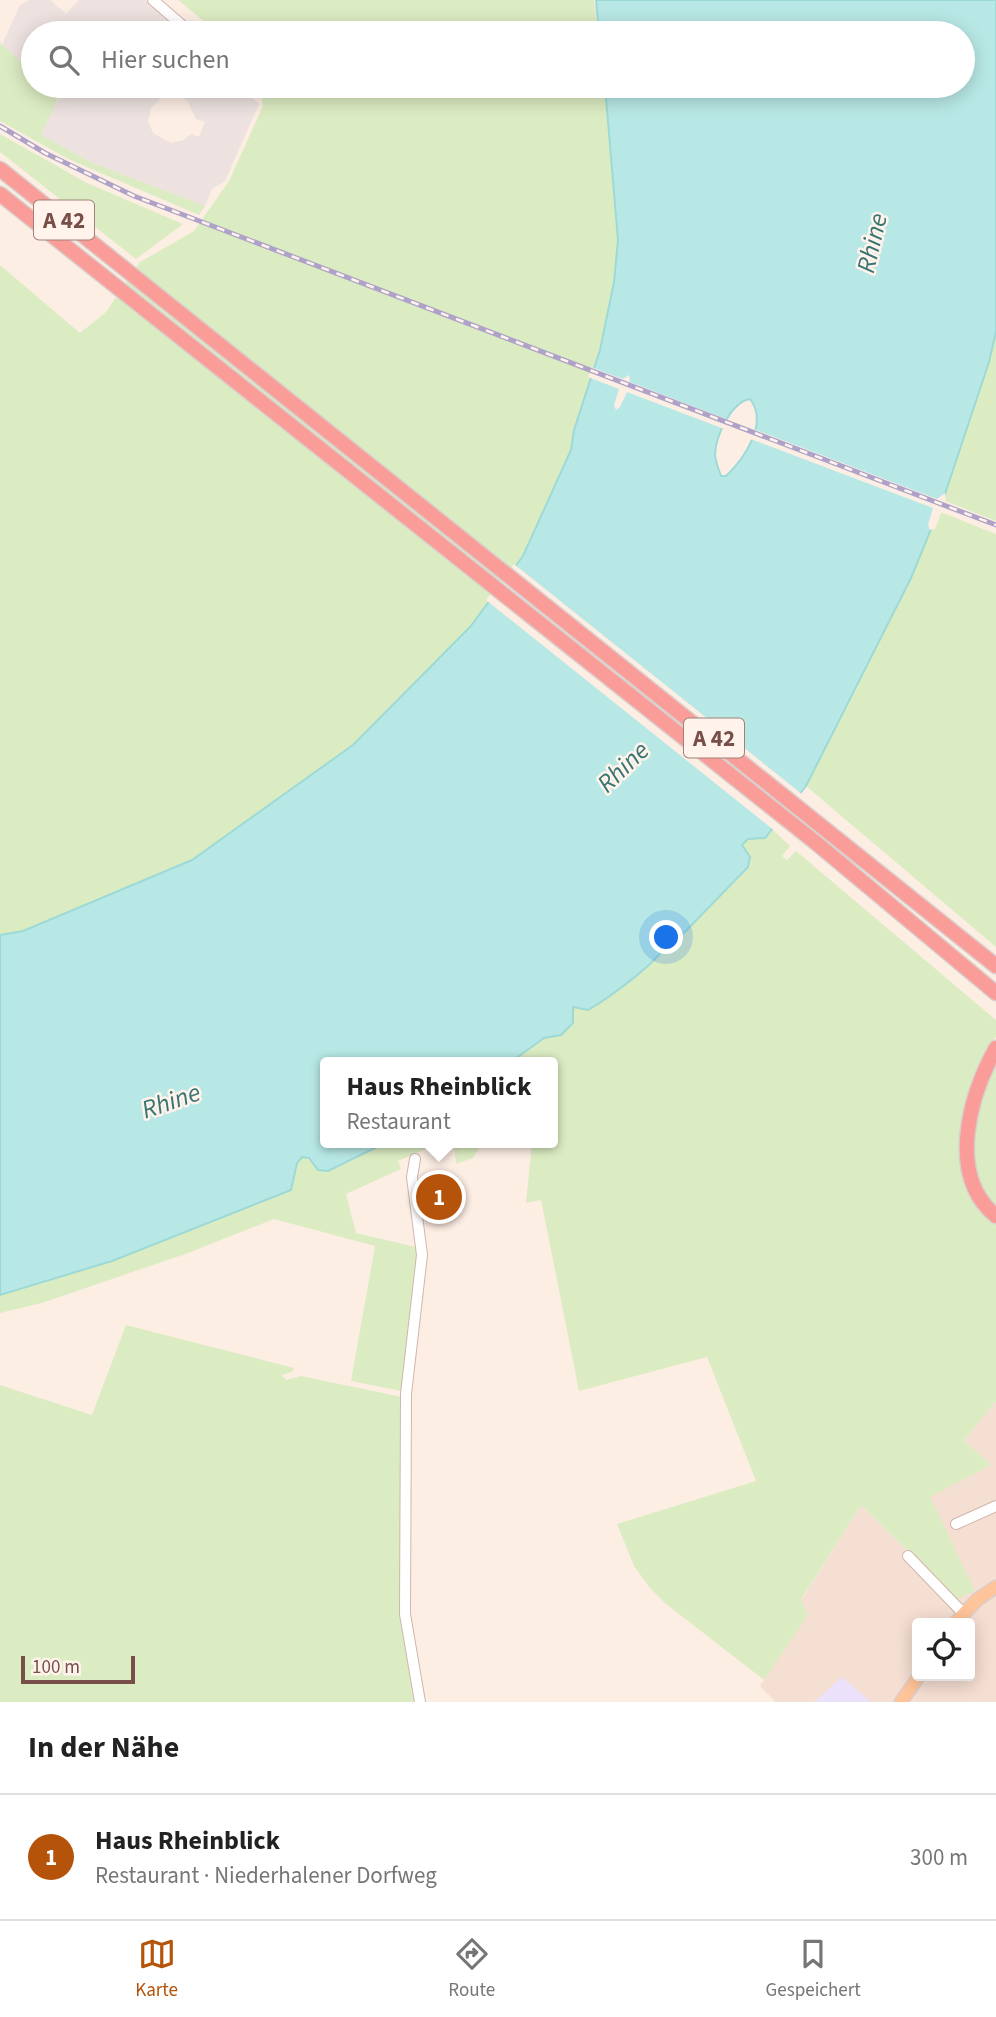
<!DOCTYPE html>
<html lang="de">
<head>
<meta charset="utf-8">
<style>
  body { margin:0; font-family:"Source Sans 3",sans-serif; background:#f6f6f6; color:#222 }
  .controls { position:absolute; right:21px; bottom:21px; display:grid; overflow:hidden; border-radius:7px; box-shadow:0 4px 18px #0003 }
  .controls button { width:63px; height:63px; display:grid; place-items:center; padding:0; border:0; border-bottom:2px solid #e0e0e0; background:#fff; color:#222; font:35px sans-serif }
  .scale { position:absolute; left:21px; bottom:18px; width:114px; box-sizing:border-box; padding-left:7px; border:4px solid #774f48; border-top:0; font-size:19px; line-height:24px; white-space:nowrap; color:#774f48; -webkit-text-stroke:5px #fff3ec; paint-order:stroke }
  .you { position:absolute; left:667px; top:938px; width:24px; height:24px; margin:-18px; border:5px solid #fff; border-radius:50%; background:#1a73e8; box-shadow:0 0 0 10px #1a73e833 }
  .badge { display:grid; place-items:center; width:46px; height:46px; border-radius:50%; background:#b45309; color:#fff; font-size:23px; font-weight:700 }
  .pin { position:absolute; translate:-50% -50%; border:4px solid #fff; box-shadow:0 2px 7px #0006 }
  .popup { position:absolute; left:320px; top:1057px; width:238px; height:91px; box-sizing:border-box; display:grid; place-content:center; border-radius:7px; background:#fff; filter:drop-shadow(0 2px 5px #0005); font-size:23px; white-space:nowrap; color:#767676 }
  .popup b { font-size:26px; color:#222 }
  .popup::after { content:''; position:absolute; left:50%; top:100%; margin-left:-14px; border:14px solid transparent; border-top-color:#fff }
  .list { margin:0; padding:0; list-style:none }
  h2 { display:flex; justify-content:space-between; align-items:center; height:91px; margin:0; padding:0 28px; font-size:30px }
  h2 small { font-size:23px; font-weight:400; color:#767676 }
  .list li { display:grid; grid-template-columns:46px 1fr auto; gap:21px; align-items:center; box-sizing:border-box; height:126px; padding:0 28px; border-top:2px solid #e0e0e0 }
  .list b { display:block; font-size:26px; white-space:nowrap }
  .list p { margin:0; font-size:23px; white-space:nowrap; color:#767676 }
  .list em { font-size:23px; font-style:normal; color:#767676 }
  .icon { flex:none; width:38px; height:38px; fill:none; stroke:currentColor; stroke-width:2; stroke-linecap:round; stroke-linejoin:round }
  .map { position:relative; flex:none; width:996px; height:1702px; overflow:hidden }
  .search { position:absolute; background:#fff; box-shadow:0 4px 18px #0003; left:21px; right:21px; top:21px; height:77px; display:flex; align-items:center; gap:18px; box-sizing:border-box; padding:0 24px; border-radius:38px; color:#767676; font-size:26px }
  .sheet { height:217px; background:#fff }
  nav { display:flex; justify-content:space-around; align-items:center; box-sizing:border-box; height:98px; border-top:2px solid #e0e0e0; background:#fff; font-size:19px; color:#767676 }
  nav a { display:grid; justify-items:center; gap:4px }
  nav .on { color:#b45309 }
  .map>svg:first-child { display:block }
  .residential { fill:#f5ded2; fill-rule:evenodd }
  .industrial { fill:#ede2df; fill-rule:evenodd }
  .education { fill:#ebe1fa }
  .green { fill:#dcecc2 }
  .water { fill:#b8e8e5; stroke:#9ddad7; stroke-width:2; fill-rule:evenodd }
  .pier { fill:#fdeee4 }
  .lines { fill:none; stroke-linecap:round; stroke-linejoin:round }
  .minor-casing { stroke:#d1b6ac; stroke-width:12 }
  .major-casing { stroke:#d9cecc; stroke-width:15 }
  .highway-casing { stroke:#d9cecc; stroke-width:17 }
  .minor { stroke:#fff; stroke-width:10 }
  .major { stroke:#ffc49a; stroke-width:12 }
  .highway { stroke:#fa9d98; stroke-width:14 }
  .rail-casing { stroke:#aea2c8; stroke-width:5 }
  .rail { stroke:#fff3ec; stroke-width:2.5; stroke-dasharray:8; stroke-linecap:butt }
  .labels { text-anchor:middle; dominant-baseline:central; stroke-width:5; stroke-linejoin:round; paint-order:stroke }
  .shield { fill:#fff3ec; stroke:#a08079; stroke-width:2 }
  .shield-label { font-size:23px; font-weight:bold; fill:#774f48 }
  .water-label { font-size:26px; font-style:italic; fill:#387673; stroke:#fff3ec }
</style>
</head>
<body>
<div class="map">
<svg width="996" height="1702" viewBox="0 0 996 1702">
  <rect width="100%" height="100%" fill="#fdeee4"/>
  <path class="residential" d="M996 1401V1702H776L760 1686 807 1615 801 1601 861 1505 957 1599 929 1497 991 1465 964 1440ZM917 1623H970V1676H917Z"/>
  <g class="industrial">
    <path d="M30 0H50L66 14 79 0H145L175 26 173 33H33V73L2 45 20 5Z"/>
    <path d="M47 86H241L259 104 225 181 212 189 205 206 93 163 40 135 59 97ZM174 95 187 100 196 119 205 122 199 137 191 134 184 140 171 143 153 133 148 121 151 108 161 98Z"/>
  </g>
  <path class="education" d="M842 1677 871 1702H814Z"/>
  <g class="green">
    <path d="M178 0H594L598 33H254L253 26 251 33H218Z"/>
    <path d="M0 43 33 73V86H47L59 96 41 135 93 163 205 206 199 215 68 159 0 121Z"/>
    <path d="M260 86H604L613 157 618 240 614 282 600 350 574 430 571 450 523 556 470 627 353 745 190 861 18 935 0 938V265L80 333 106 312 140 262 194 231 229 181 263 106Z"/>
    <path d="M0 134 87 183 183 224 136 259 0 152Z"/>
    <path d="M996 332V521L943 500 989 362Z"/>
    <path d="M938 511 996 534V947L806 786 911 578Z"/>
    <path d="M772 829 790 846 782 856 787 860 796 851 996 1020V1037L984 1056 996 1064V1401L964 1440 991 1465 930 1497 975 1591 957 1599 861 1505 801 1600 808 1615 764 1680 666 1604 650 1588 634 1566 617 1524 756 1481 707 1357 579 1391 541 1200 526 1203 532 1143H553V1062H511L544 1038 561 1035 573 1023 572 1006 579 1008 669 938 676 940 748 867 750 857 742 846 748 839 765 838Z"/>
    <path d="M385 1143H439L398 1161 401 1169 346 1194 356 1233 416 1247 419 1254 416 1305 401 1391 351 1381 375 1246 274 1219 188 1253 42 1303 0 1313V1295L112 1261 291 1190 297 1163 302 1156 328 1171Z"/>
    <path d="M454 1143H482L473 1158 456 1164Z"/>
    <path d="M126 1325 294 1368 292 1372 282 1375 286 1380 301 1376 402 1397 401 1615 417 1702H0V1385L92 1415Z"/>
  </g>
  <path class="water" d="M596 0H996V332L989 362 943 500 911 578 806 786 765 838 748 839 742 845 750 857 748 867 676 941 669 939C664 959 607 999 588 1010L573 1007V1023L561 1035 544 1038 511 1062H325V1143H385L328 1171 318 1170 309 1158 302 1157 297 1163 291 1190 112 1261 0 1295V935L23 931 192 860 353 745 470 627 523 556 571 450 574 430 600 350 614 282 618 240 605 86H963V33H599ZM750 399C769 423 744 459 726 476H721C719 470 715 461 715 454 716 436 731 402 750 399Z"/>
  <g class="pier">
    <path d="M591 367 623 379 629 375 630 382 731 421 727 430 627 392 620 407 616 410 614 405 619 389 588 377Z"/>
    <path d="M751 428 937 499 945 493 946 499 935 529 930 530 928 525 933 508 748 438Z"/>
    <path d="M514 564 803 795 775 831 486 600Z"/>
  </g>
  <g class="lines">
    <defs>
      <g id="minor">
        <path d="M153 0 191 33"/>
        <path d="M415 1159 412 1177 422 1255 406 1394 405 1614 420 1702"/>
        <path d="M956 1524 996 1506"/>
        <path d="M908 1556 963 1613"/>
      </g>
      <g id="major">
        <path d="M955 1623 978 1599 996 1587"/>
        <path d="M901 1702 919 1676"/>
      </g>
      <g id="highway">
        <path d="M0 169 996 966"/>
        <path d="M0 194 815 842 996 993"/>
        <path d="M996 1048C970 1095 946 1175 996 1216"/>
      </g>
    </defs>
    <use href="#minor" class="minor-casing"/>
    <use href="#major" class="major-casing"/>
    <use href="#highway" class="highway-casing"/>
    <use href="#minor" class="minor"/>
    <use href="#major" class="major"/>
    <use href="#highway" class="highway"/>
    <defs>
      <path id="rail" d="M0 126 45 153 134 196 996 525"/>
    </defs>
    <use href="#rail" class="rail-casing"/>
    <use href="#rail" class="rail"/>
  </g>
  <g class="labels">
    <g class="shield">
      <rect x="34" y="200.5" width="60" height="39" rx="5"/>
      <rect x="684" y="718.5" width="60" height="39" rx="5"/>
    </g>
    <g class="shield-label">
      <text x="64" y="220">A 42</text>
      <text x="714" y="738">A 42</text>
    </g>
    <g class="water-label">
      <text transform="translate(872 243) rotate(-77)">Rhine</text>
      <text transform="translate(623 767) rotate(-44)">Rhine</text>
      <text transform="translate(171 1101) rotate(-19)">Rhine</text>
    </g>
  </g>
</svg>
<div class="controls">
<button><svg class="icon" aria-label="locate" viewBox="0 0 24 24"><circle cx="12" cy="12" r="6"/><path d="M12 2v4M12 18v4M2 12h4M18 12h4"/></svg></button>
</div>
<div class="scale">100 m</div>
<div class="you"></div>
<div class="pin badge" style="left:439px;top:1197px">1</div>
<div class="popup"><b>Haus Rheinblick</b>Restaurant</div>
<div class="search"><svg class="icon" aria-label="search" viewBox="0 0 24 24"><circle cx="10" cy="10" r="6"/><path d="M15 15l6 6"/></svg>Hier suchen</div>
</div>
<section class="sheet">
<h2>In der Nähe<small></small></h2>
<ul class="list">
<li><span class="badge">1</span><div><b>Haus Rheinblick</b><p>Restaurant · Niederhalener Dorfweg</p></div><em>300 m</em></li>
</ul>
</section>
<nav>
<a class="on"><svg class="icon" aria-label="map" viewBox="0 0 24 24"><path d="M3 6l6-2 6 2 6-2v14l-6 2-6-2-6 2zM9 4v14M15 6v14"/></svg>Karte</a>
<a><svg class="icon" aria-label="directions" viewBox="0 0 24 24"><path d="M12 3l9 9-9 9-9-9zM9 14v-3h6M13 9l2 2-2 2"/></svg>Route</a>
<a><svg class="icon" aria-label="saved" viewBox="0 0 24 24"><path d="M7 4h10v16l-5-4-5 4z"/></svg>Gespeichert</a>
</nav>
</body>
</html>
